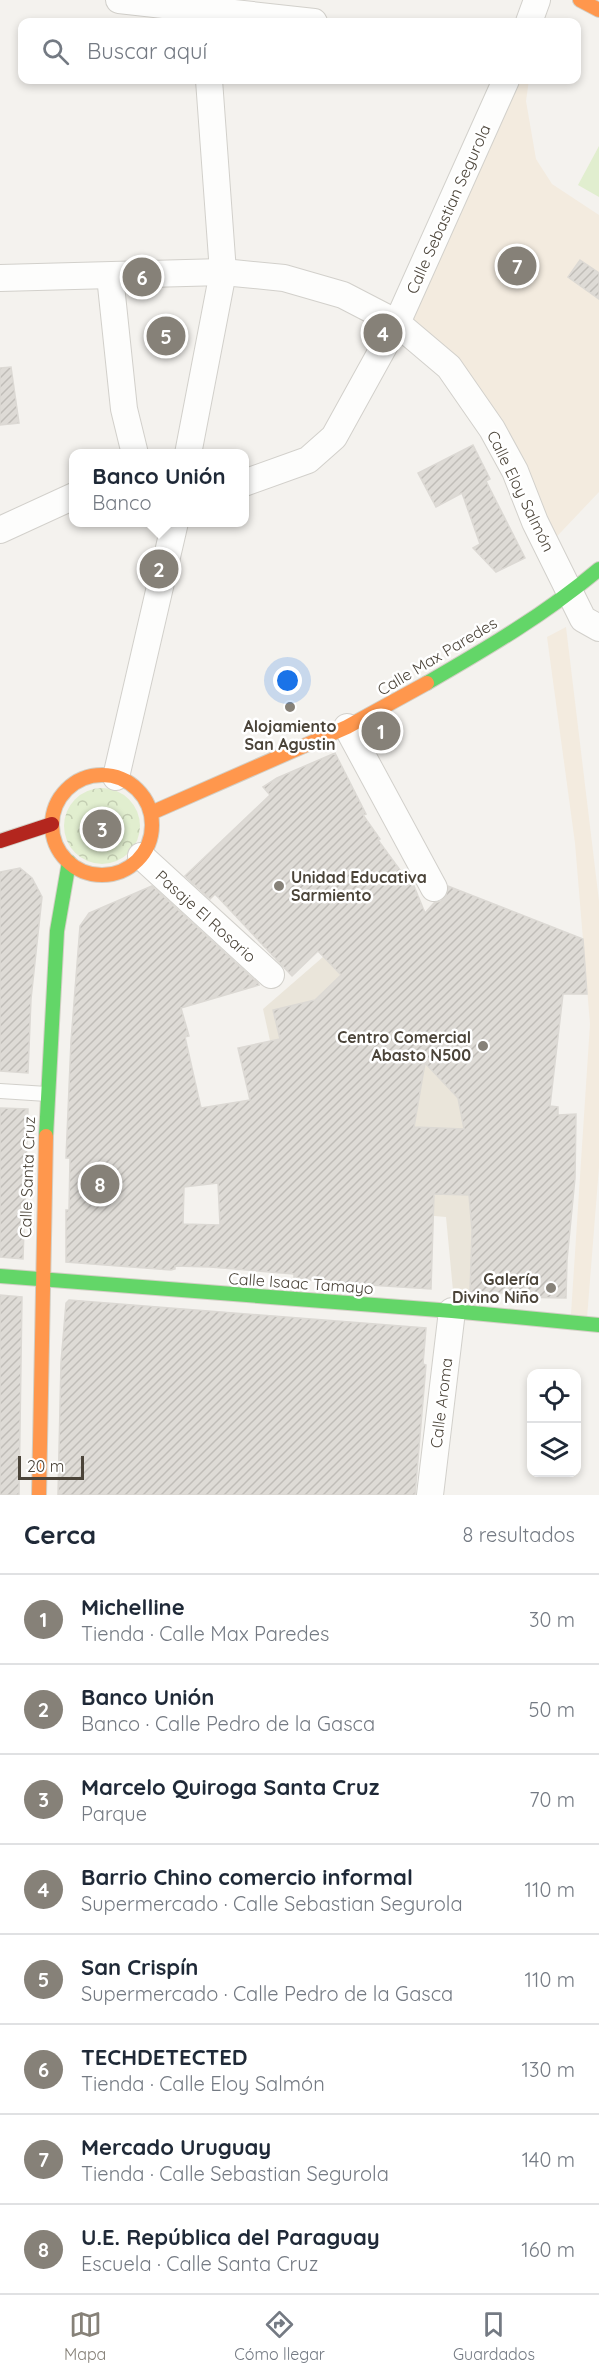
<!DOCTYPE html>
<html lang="es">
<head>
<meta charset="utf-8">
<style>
  body { margin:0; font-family:Quicksand,sans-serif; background:#f6f6f7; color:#1f2937 }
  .controls { position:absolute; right:18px; bottom:18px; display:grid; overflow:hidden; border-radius:12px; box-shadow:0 3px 9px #0003 }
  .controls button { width:54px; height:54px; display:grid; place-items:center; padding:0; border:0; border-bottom:2px solid #e0e1e3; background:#fff; color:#1f2937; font:30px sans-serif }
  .scale { position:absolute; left:18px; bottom:15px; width:66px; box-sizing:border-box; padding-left:6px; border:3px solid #4b4439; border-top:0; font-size:16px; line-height:21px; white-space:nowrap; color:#4b4439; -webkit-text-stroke:4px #fff; paint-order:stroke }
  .you { position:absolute; left:288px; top:681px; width:21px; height:21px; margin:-15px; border:4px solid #fff; border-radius:50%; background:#1a73e8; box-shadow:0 0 0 9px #1a73e833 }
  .badge { display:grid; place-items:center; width:39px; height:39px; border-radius:50%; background:#868178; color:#fff; font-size:20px; font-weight:700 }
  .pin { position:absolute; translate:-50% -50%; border:3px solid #fff; box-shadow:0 2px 6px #0006 }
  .popup { position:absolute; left:69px; top:449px; width:180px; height:78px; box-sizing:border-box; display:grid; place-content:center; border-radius:12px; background:#fff; filter:drop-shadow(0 2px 4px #0005); font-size:20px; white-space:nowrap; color:#747a83 }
  .popup b { font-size:22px; color:#1f2937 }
  .popup::after { content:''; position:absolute; left:50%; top:100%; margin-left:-12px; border:12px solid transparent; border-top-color:#fff }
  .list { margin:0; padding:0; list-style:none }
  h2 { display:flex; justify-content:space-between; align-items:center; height:78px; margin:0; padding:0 24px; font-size:26px }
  h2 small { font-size:20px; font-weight:400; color:#747a83 }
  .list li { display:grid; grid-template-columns:39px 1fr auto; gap:18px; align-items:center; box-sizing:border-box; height:90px; padding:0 24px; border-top:2px solid #e0e1e3 }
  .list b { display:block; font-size:22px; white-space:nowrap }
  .list p { margin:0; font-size:20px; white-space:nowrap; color:#747a83 }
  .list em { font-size:20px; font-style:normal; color:#747a83 }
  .icon { flex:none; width:33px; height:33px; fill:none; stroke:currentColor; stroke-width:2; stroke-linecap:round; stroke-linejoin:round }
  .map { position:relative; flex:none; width:599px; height:1495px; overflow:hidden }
  .search { position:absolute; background:#fff; box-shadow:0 3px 9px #0003; left:18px; right:18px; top:18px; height:66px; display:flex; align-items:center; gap:15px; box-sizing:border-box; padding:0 21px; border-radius:12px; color:#747a83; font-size:22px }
  .sheet { height:798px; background:#fff }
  nav { display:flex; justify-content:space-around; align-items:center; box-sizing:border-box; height:84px; border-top:2px solid #e0e1e3; background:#fff; font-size:16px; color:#747a83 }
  nav a { display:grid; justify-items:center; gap:3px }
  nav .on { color:#868178 }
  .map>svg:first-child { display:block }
  .commercial { fill:#f3ebdf }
  .education { fill:#eae5da }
  .forest { fill:url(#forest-crowns) }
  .pitch { fill:#e1eecf }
  .building { fill:url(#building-hatch); stroke:#dcd9d4; stroke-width:1.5; fill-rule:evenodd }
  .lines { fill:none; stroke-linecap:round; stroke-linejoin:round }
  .lane-casing { stroke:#d2d0cb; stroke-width:16 }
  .street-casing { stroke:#d2d0cb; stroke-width:28 }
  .fast-casing { stroke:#d3cfc5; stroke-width:16 }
  .slow-casing { stroke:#d3cfc5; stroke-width:16 }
  .jam-casing { stroke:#d3cfc5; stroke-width:16 }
  .lane { stroke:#fdfdfc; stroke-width:14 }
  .street { stroke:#fdfdfc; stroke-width:26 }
  .fast { stroke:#63d668; stroke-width:14 }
  .slow { stroke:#ff974d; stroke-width:14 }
  .jam { stroke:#b3261e; stroke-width:14 }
  .poi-dot { fill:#868178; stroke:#fff; stroke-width:2 }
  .labels { text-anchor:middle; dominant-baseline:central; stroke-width:5; stroke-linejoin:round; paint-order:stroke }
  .street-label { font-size:16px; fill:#4b4439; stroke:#fff }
  .poi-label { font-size:16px; font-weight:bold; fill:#4b4439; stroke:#fff; text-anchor:end }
</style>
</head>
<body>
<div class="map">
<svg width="599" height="1495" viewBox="0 0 599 1495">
  <defs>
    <pattern id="forest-crowns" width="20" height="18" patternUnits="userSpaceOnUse" patternTransform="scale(1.5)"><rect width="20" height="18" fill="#e1eecf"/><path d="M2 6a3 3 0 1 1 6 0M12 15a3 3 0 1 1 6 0" fill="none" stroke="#c3cdb2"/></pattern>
    <pattern id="building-hatch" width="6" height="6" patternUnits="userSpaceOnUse" patternTransform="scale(1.5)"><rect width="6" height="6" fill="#dedbd6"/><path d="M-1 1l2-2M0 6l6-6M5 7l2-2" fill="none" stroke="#c0bdb8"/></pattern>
  </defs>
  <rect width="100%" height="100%" fill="#f4f2ee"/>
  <g class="commercial">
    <path d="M513 80H529L526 101 536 159 552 184 599 215V492L544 550 525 498 421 341 413 317Z"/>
    <path d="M566 627 599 901V1167L587 1318 571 1314 590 1024 575 843 547 637Z"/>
  </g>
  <path class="education" d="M323 957 458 1098 479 1205 480 1306 454 1301 446 1217 388 1212 284 1104 263 1009Z"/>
  <circle class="forest" cx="102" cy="826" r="38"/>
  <path class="pitch" d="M599 146V197L578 185Z"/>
  <g class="building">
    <path d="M580 260 599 273V299L568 277Z"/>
    <path d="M11 367 19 423 0 425V368Z"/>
    <path d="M473 445 490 479 486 481 525 558 496 572 473 548 480 544 462 493 436 507 418 473Z"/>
    <path d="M335 753 366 814 363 815 380 839 378 840 408 881 411 879 425 913 434 903 441 901 446 896 448 886 583 939 587 994H563L550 1106 558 1107V1115L576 1114 575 1178 567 1260 566 1298 507 1297 506 1293 470 1292 472 1231 469 1195 434 1194 431 1289 322 1282 294 1277V1274L210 1267 175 1266V1269L171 1270 66 1262V1210H69L70 1158H66L71 1041 80 926 89 913 152 886 258 983 259 985 181 1008 189 1036 185 1037 201 1108 250 1100 238 1048 280 1039 273 1010 315 1000 341 975 318 951 292 976 215 894 210 899 185 876 270 795 263 787 277 778ZM425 1063 458 1098 464 1129 414 1127ZM218 1183 220 1225 183 1224 184 1187Z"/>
    <path d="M20 868 32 878 42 897 31 999 28 1073 0 1071V872Z"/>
    <path d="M0 1108 28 1109 23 1259 0 1257Z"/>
    <path d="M0 1295 22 1297 19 1495H0Z"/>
    <path d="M69 1300 426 1328 423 1364 426 1365 415 1495H58L61 1362 66 1303Z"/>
  </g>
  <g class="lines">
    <defs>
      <path id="lane" d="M0 1091 47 1094"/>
      <g id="street">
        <path d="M119 0 314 22"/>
        <path d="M529 22 537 0"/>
        <path d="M110 276 124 409 135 454"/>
        <path d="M0 278 223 272 284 278 343 295 397 323 449 367 492 429 515 471 535 522 583 619 599 628"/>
        <path d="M188 454 223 272 209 80"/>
        <path d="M244 483 308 460 334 437 397 323 506 80"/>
        <path d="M0 530 74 496"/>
        <path d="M347 727 434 888"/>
        <path d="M116 777 175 522"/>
        <path d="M141 856 271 975"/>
        <path d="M430 1495 452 1311"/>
      </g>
      <g id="fast">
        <path d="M427 683C486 649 547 613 599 569"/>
        <path d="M46 1136 57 931 69 862"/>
        <path d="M0 1276 452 1311 599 1325"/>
      </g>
      <g id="slow">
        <path d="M580 0 599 10"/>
        <circle cx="102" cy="825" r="50"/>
        <path d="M151 813 347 727 427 683"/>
        <path d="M39 1495 46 1136"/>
      </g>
      <path id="jam" d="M0 841 52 824"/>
    </defs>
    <use href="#lane" class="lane-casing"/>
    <use href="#street" class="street-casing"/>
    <use href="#fast" class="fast-casing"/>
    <use href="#slow" class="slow-casing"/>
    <use href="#jam" class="jam-casing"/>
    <use href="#lane" class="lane"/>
    <use href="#street" class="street"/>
    <use href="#fast" class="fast"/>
    <use href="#slow" class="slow"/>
    <use href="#jam" class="jam"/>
  </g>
  <g class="poi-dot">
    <circle cx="290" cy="707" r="6"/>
    <circle cx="279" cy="886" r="6"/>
    <circle cx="483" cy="1046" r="6"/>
    <circle cx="551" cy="1288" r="6"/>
  </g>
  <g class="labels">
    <g class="street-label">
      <text transform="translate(448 209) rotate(-66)">Calle Sebastian Segurola</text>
      <text transform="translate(521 491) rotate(64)">Calle Eloy Salmón</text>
      <text transform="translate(437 656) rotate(-31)">Calle Max Paredes</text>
      <text transform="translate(206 916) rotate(42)">Pasaje El Rosario</text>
      <text transform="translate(27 1177) rotate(-88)">Calle Santa Cruz</text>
      <text transform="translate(301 1283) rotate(4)">Calle Isaac Tamayo</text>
      <text transform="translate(441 1403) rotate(-83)">Calle Aroma</text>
    </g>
    <g class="poi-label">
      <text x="290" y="726" text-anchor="middle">Alojamiento<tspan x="290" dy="18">San Agustin</tspan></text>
      <text x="291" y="877" text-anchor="start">Unidad Educativa<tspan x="291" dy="18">Sarmiento</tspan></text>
      <text x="471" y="1037">Centro Comercial<tspan x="471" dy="18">Abasto N500</tspan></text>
      <text x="539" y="1279">Galería<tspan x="539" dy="18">Divino Niño</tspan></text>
    </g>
  </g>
</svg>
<div class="controls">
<button><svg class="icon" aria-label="locate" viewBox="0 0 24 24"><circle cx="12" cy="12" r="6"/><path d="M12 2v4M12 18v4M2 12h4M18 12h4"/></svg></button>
<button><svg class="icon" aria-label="layers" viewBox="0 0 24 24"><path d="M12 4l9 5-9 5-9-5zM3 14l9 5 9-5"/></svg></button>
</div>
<div class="scale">20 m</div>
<div class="you"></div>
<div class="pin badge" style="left:381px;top:731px">1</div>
<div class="pin badge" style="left:159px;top:569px">2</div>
<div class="popup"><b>Banco Unión</b>Banco</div>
<div class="pin badge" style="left:102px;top:829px">3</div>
<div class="pin badge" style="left:383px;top:333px">4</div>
<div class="pin badge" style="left:166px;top:336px">5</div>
<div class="pin badge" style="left:142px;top:277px">6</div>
<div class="pin badge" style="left:517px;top:266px">7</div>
<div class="pin badge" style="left:100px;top:1184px">8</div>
<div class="search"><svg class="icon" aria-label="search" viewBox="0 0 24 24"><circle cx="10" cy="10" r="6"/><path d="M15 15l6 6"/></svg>Buscar aquí</div>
</div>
<section class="sheet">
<h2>Cerca<small>8 resultados</small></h2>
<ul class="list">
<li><span class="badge">1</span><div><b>Michelline</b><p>Tienda · Calle Max Paredes</p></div><em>30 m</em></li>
<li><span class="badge">2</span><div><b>Banco Unión</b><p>Banco · Calle Pedro de la Gasca</p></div><em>50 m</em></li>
<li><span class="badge">3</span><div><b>Marcelo Quiroga Santa Cruz</b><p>Parque</p></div><em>70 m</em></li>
<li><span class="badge">4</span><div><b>Barrio Chino comercio informal</b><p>Supermercado · Calle Sebastian Segurola</p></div><em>110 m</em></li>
<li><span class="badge">5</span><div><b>San Crispín</b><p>Supermercado · Calle Pedro de la Gasca</p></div><em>110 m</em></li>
<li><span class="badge">6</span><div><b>TECHDETECTED</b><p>Tienda · Calle Eloy Salmón</p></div><em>130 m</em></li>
<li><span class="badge">7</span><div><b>Mercado Uruguay</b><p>Tienda · Calle Sebastian Segurola</p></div><em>140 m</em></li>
<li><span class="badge">8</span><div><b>U.E. República del Paraguay</b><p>Escuela · Calle Santa Cruz</p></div><em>160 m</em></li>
</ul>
</section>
<nav>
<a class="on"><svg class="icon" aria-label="map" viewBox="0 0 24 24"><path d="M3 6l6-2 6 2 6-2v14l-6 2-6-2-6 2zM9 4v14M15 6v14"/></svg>Mapa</a>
<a><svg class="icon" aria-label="directions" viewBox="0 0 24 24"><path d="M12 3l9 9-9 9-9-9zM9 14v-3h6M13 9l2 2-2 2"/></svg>Cómo llegar</a>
<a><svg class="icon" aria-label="saved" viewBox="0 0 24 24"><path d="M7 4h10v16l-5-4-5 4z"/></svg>Guardados</a>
</nav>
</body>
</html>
